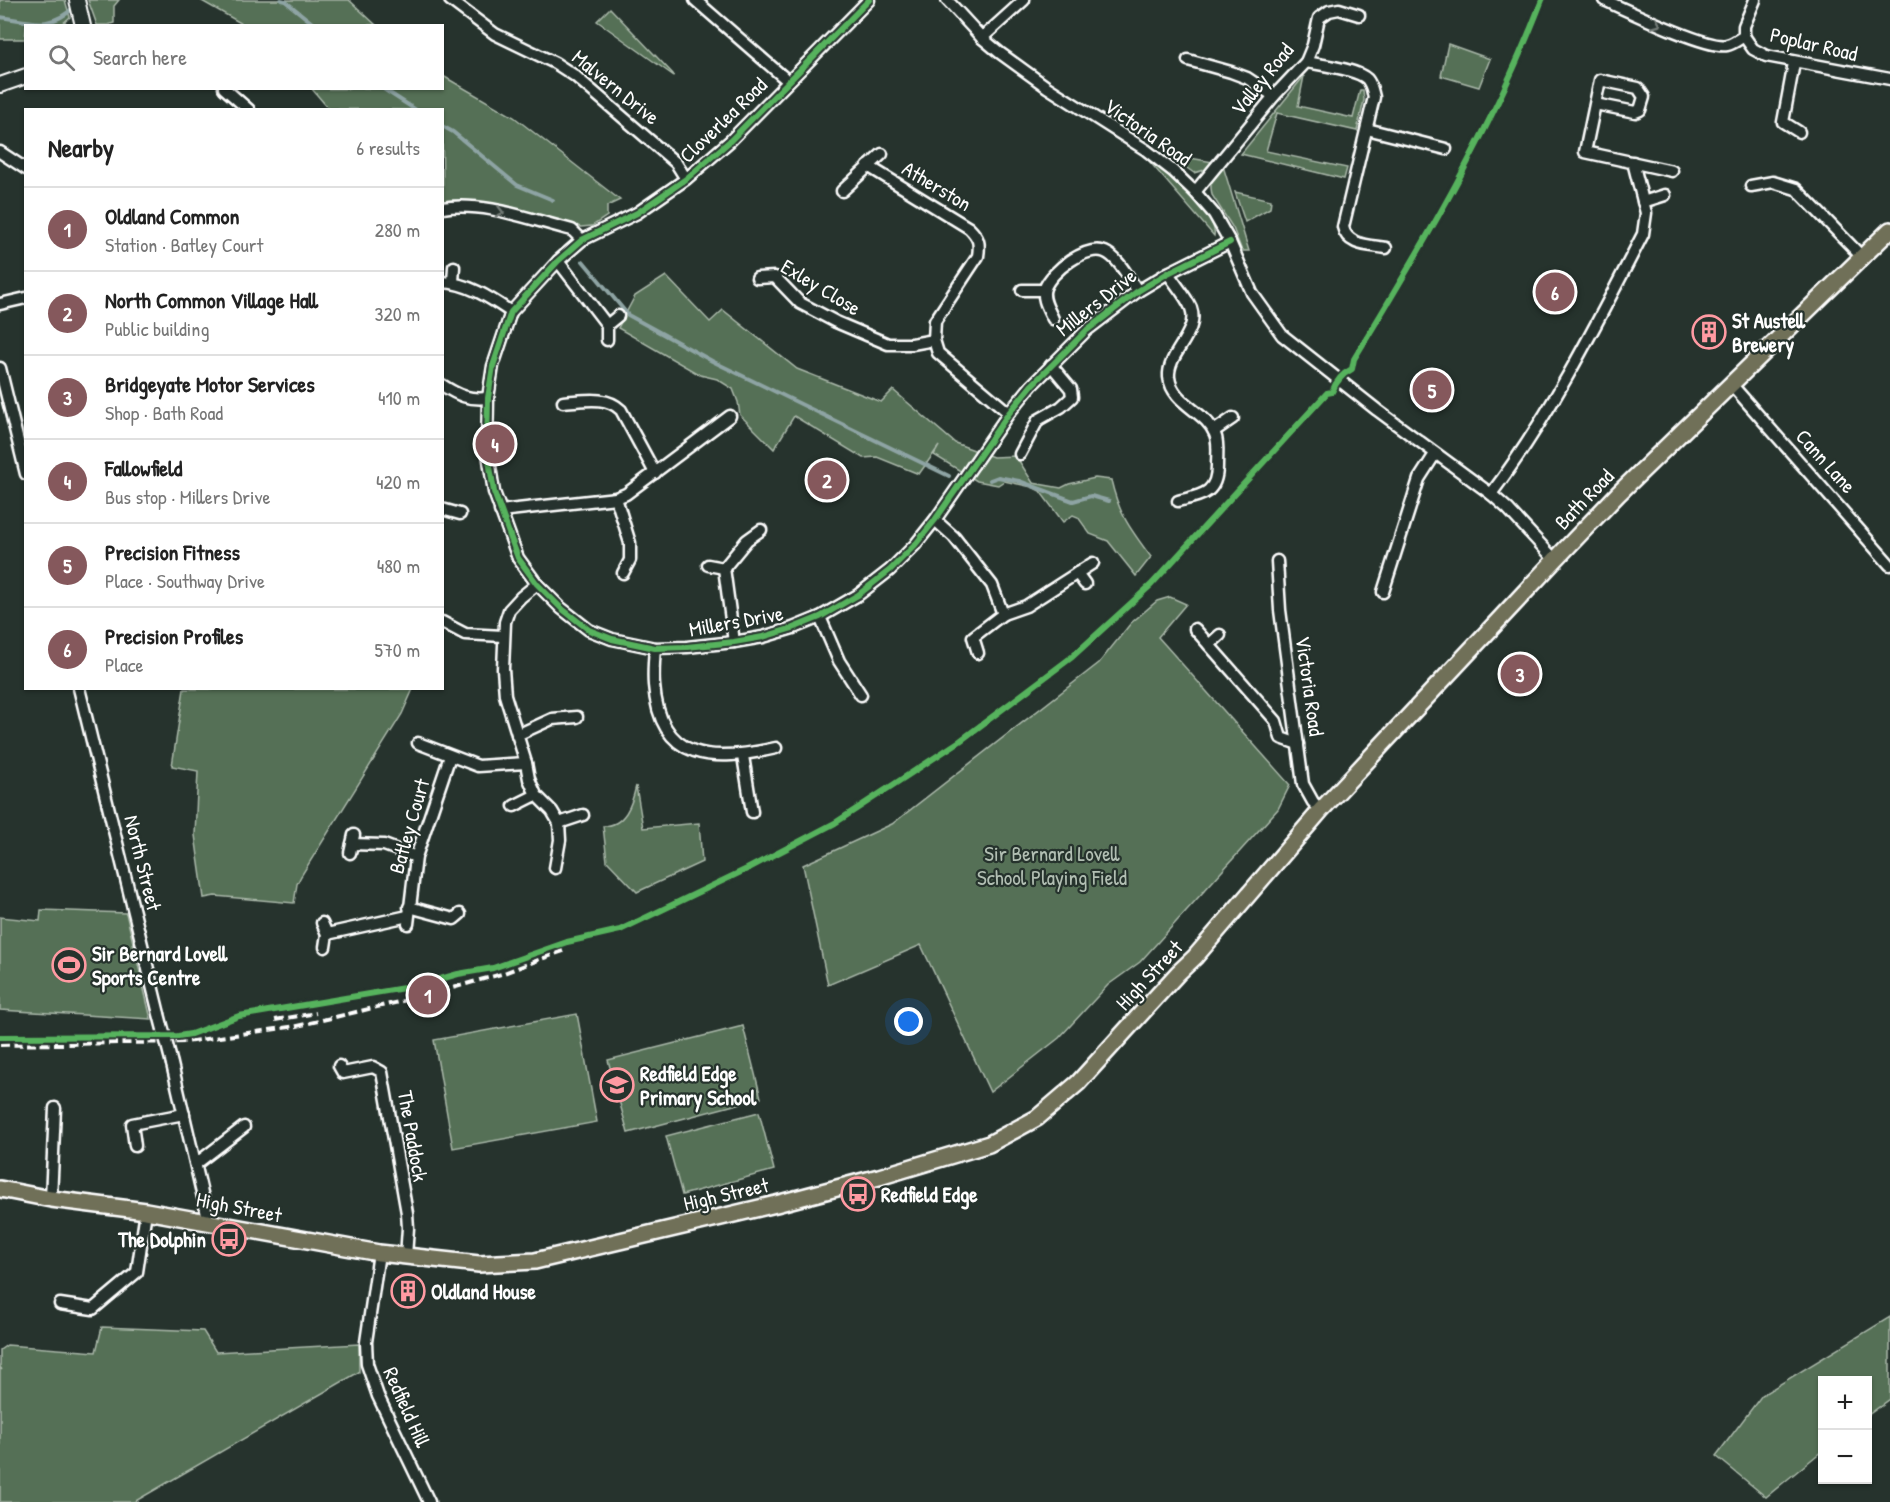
<!DOCTYPE html>
<html lang="en">
<head>
<meta charset="utf-8">
<style>
  body { margin:0; font-family:"Patrick Hand",sans-serif; background:#f6f6f6; color:#222 }
  .controls { position:absolute; right:18px; bottom:18px; display:grid; overflow:hidden; border-radius:0px; box-shadow:0 2px 4px #0004 }
  .controls button { width:54px; height:54px; display:grid; place-items:center; padding:0; border:0; border-bottom:2px solid #e0e0e0; background:#fff; color:#222; font:30px sans-serif }
  .you { position:absolute; left:909px; top:1022px; width:21px; height:21px; margin:-15px; border:4px solid #fff; border-radius:50%; background:#1a73e8; box-shadow:0 0 0 9px #1a73e833 }
  .badge { display:grid; place-items:center; width:39px; height:39px; border-radius:50%; background:#85585c; color:#fff; font-size:20px; font-weight:700 }
  .pin { position:absolute; translate:-50% -50%; border:3px solid #fff; box-shadow:0 2px 6px #0006 }
  .list { margin:0; padding:0; list-style:none }
  h2 { display:flex; justify-content:space-between; align-items:center; height:78px; margin:0; padding:0 24px; font-size:26px }
  h2 small { font-size:20px; font-weight:400; color:#767676 }
  .list li { display:grid; grid-template-columns:39px 1fr auto; gap:18px; align-items:center; box-sizing:border-box; height:84px; padding:0 24px; border-top:2px solid #e0e0e0 }
  .list b { display:block; font-size:22px; white-space:nowrap }
  .list p { margin:0; font-size:20px; white-space:nowrap; color:#767676 }
  .list em { font-size:20px; font-style:normal; color:#767676 }
  .icon { flex:none; width:33px; height:33px; fill:none; stroke:currentColor; stroke-width:2; stroke-linecap:round; stroke-linejoin:round }
  .map { position:relative; flex:none; width:1890px; height:1502px; overflow:hidden }
  .search { position:absolute; background:#fff; box-shadow:0 2px 4px #0004; left:24px; top:24px; width:420px; height:66px; display:flex; align-items:center; gap:15px; box-sizing:border-box; padding:0 21px; border-radius:0px; color:#767676; font-size:22px }
  .panel { position:absolute; background:#fff; box-shadow:0 2px 4px #0004; left:24px; top:108px; width:420px; height:582px; border-radius:0px }
  .map>svg:first-child { display:block }
  .green { fill:#557056; stroke:#aab8aa; stroke-width:1.5 }
  .lines { fill:none; stroke-linecap:round; stroke-linejoin:round }
  .stream { stroke:#8ea4a4; stroke-width:4 }
  .street-casing { stroke:#fff; stroke-width:15 }
  .secondary-casing { stroke:#fff; stroke-width:18 }
  .primary-casing { stroke:#fff; stroke-width:20 }
  .street { stroke:#26332d; stroke-width:10 }
  .secondary { stroke:#26332d; stroke-width:14 }
  .primary { stroke:#706f59; stroke-width:15 }
  .rail { stroke:#fff; stroke-width:4; stroke-dasharray:9 4.5; stroke-linecap:butt }
  .street-bridge-casing { stroke:#fff; stroke-width:15; stroke-linecap:butt }
  .street-bridge { stroke:#26332d; stroke-width:10 }
  .cycleway-casing { stroke:#26332d; stroke-width:10 }
  .cycleway { stroke:#56b35d; stroke-width:6 }
  .oneway { stroke:#727a76 }
  .labels { text-anchor:middle; dominant-baseline:central; stroke-width:4.5; stroke-linejoin:round; paint-order:stroke }
  .street-label { font-size:21px; fill:#fff; stroke:#26332d }
  .poi-label { font-size:21px; font-weight:bold; fill:#fff; stroke:#26332d; text-anchor:start }
  .park-label { font-size:21px; fill:#b2bfb3; stroke:#26332d }
</style>
</head>
<body>
<div class="map">
<svg width="1890" height="1502" viewBox="0 0 1890 1502">
  <rect width="100%" height="100%" fill="#26332d"/>
  <filter id="ink" filterUnits="userSpaceOnUse"><feTurbulence type="fractalNoise" baseFrequency=".0167" numOctaves="2"/><feDisplacementMap in="SourceGraphic" scale="12" xChannelSelector="R" yChannelSelector="G"/><feConvolveMatrix kernelMatrix="1 2 1 2 8 2 1 2 1" color-interpolation-filters="sRGB"/></filter>
  <g filter="url(#ink)">
    <g class="green">
      <path d="M0 0H65L70 17 61 25 26 26 25 39H0Z"/>
      <path d="M88 0H119L114 6V23L107 25H97Z"/>
      <path d="M200 0H349L376 25H244Z"/>
      <path d="M610 8 673 74 674 76 597 21Z"/>
      <path d="M1448 44 1490 59 1479 87 1441 76Z"/>
      <path d="M443 76 514 117 620 200 607 206V216L592 226 581 227C545 218 477 195 443 201L442 110 329 109 312 89 442 88Z"/>
      <path d="M1304 76 1298 106 1353 118 1360 90H1363L1364 100 1357 131 1277 113 1266 151 1347 168 1344 179 1241 154Z"/>
      <path d="M1167 154 1213 162 1208 169 1194 173Z"/>
      <path d="M1149 158C1165 171 1219 214 1214 236L1148 160Z"/>
      <path d="M1223 166 1249 251H1242L1233 228 1212 195 1211 188V182Z"/>
      <path d="M1235 192 1271 200 1270 208 1245 222Z"/>
      <path d="M666 276 710 322 723 310 797 369 881 402 893 390 955 443 993 457 1016 456 1033 483 1061 488 1069 484 1095 478 1111 480C1119 515 1131 530 1151 557L1136 576 1108 541 1090 534 1078 517 1073 515 1063 522 1040 491 1032 487 1004 481 998 485 977 481 934 455 939 446 919 474 877 457 863 458 794 416 774 449 740 415 738 402 733 389 717 379 700 375 618 328 635 296Z"/>
      <path d="M1170 597 1186 604 1158 637 1290 785 1278 809 1140 962 1108 985 1059 1038 990 1092 921 945 828 985 803 865 892 824 1099 663 1131 623 1157 601Z"/>
      <path d="M184 689H413L402 714 301 876 297 884 294 903 215 896 204 898 195 835 198 771 172 766Z"/>
      <path d="M636 786 643 828 699 823 702 862 637 892 607 861 603 826C625 826 632 804 636 786Z"/>
      <path d="M41 910 126 913 151 1019 0 1010V917L40 921Z"/>
      <path d="M577 1014 597 1122 453 1148 434 1040Z"/>
      <path d="M743 1026 761 1098 628 1133 608 1060Z"/>
      <path d="M759 1112 774 1170 682 1195 666 1136Z"/>
      <path d="M1890 1317V1399L1868 1415V1380H1822V1451L1766 1497 1716 1456 1762 1395Z"/>
      <path d="M102 1327 203 1331 216 1352 359 1344V1372L134 1502H0V1368L2 1370 0 1367V1350L7 1345 96 1352Z"/>
    </g>
    <g class="lines">
      <g class="stream">
        <path d="M281 0 285 1 316 26"/>
        <path d="M0 17C30 21 50 31 74 7"/>
        <path d="M382 88 416 110"/>
        <path d="M442 126 453 132 517 185 553 200"/>
        <path d="M583 261 628 315 712 361 949 476"/>
        <path d="M990 480 998 477 1019 481 1073 501 1091 496 1109 501"/>
      </g>
      <defs>
        <g id="street">
          <path d="M450 0 495 34 555 63 575 76 676 163 686 179"/>
          <path d="M695 0 788 81"/>
          <path d="M869 0 730 141 686 179 637 213 582 240 558 261 511 312 493 366 488 398 487 447 494 492 518 558 537 584 561 608 589 630 612 639 655 648 687 647 734 642 763 637 793 628 820 617 858 595 890 570 915 545 935 520 1009 413 1032 385 1087 330 1138 291 1168 273 1230 242"/>
          <path d="M947 0 982 38 1000 53 1047 87 1146 150 1173 171 1195 192 1214 214 1230 242 1252 293 1282 335 1377 410 1491 494 1508 509 1555 560"/>
          <path d="M1604 0C1624 9 1709 50 1727 45 1733 44 1739 39 1744 36"/>
          <path d="M1744 36 1753 49 1766 56 1890 79"/>
          <path d="M1744 36V26L1755 0"/>
          <path d="M982 38 1024 0"/>
          <path d="M1188 60 1231 72 1247 78 1274 96"/>
          <path d="M1306 62C1321 65 1357 69 1367 79 1372 85 1372 90 1374 97L1343 227C1347 246 1369 245 1386 248"/>
          <path d="M1794 63 1783 122 1799 132"/>
          <path d="M224 88 249 110"/>
          <path d="M1595 104 1635 112 1640 110 1644 97 1638 88 1600 80 1585 152 1672 171"/>
          <path d="M1367 129 1446 149"/>
          <path d="M0 152 26 169"/>
          <path d="M868 166 969 228C979 238 980 243 978 256L935 321 934 340 938 353 1009 413"/>
          <path d="M1751 186 1773 182 1796 189 1862 257"/>
          <path d="M842 191 882 154"/>
          <path d="M1195 192 1274 96 1306 62 1313 45 1319 18 1329 11 1339 9 1359 15"/>
          <path d="M1643 202 1665 195"/>
          <path d="M442 208C485 201 531 220 572 230L582 240"/>
          <path d="M558 261 607 325"/>
          <path d="M1168 273C1175 284 1186 296 1191 308 1200 333 1167 353 1169 377 1172 404 1206 411 1215 434 1219 443 1217 455 1217 466 1217 494 1202 495 1178 501"/>
          <path d="M757 278 775 277 800 303 836 322 888 344H912L934 340"/>
          <path d="M442 282C468 283 490 298 511 312"/>
          <path d="M453 282 454 267"/>
          <path d="M1022 290H1044"/>
          <path d="M0 304 26 298"/>
          <path d="M1053 319C1049 310 1041 298 1045 288 1051 271 1087 244 1105 252 1119 258 1129 279 1138 291"/>
          <path d="M607 340V325L618 316"/>
          <path d="M0 368 26 474"/>
          <path d="M1731 384 1890 565"/>
          <path d="M442 385C459 396 469 400 488 398"/>
          <path d="M563 402C583 401 606 395 621 410L655 473"/>
          <path d="M1214 431 1233 418"/>
          <path d="M1020 454 1038 420 1061 407 1072 397 1071 389 1051 365"/>
          <path d="M1491 494C1552 413 1597 323 1643 234L1646 213 1633 162"/>
          <path d="M616 498 630 543V560L623 573"/>
          <path d="M442 509 460 514"/>
          <path d="M500 511 616 498 626 494 730 416"/>
          <path d="M935 520 954 537 992 585 1003 614 973 637 978 653"/>
          <path d="M1277 561 1280 610 1303 784 1313 802 1321 810"/>
          <path d="M708 565 724 568"/>
          <path d="M1077 573 1085 584"/>
          <path d="M537 584 521 597 509 610 505 622 503 669 505 695 526 763 529 779 536 795 552 811 559 823 560 840 555 868"/>
          <path d="M1383 592 1419 479 1435 454"/>
          <path d="M1003 614 1026 606 1093 563"/>
          <path d="M820 617 839 661 861 695"/>
          <path d="M442 622 465 634 503 636"/>
          <path d="M1195 629 1276 721 1281 738 1298 744"/>
          <path d="M734 642 724 568 747 540 761 530"/>
          <path d="M1209 645 1220 635"/>
          <path d="M655 648C654 660 653 673 654 685 660 763 714 762 776 748"/>
          <path d="M79 688 159 1014"/>
          <path d="M517 735 552 719 577 717"/>
          <path d="M418 743 478 766 526 763"/>
          <path d="M743 756 752 812"/>
          <path d="M514 806 536 795"/>
          <path d="M559 823 583 815"/>
          <path d="M352 844 384 845 416 857"/>
          <path d="M350 853 354 835"/>
          <path d="M409 907 454 919 460 914"/>
          <path d="M322 923 327 934 325 947"/>
          <path d="M408 924 416 857 450 756"/>
          <path d="M327 934 408 916"/>
          <path d="M172 1064 209 1223"/>
          <path d="M339 1066 343 1073 373 1067 382 1072 407 1213 408 1228 406 1256"/>
          <path d="M135 1146 132 1124 184 1114"/>
          <path d="M197 1163 244 1127"/>
          <path d="M51 1199 55 1108"/>
          <path d="M379 1253 366 1342 367 1364 378 1396 429 1502"/>
          <path d="M60 1304 93 1309 137 1272 146 1211"/>
        </g>
        <g id="secondary">
          <path d="M77 0 83 26"/>
          <path d="M0 85 26 76"/>
        </g>
        <path id="primary" d="M0 1189 51 1199 146 1211 379 1253 479 1264 535 1261 776 1204 879 1177 989 1144 1037 1118 1078 1083 1178 973 1195 957 1321 810 1555 560 1618 494 1890 230"/>
      </defs>
      <use href="#street" class="street-casing"/>
      <use href="#secondary" class="secondary-casing"/>
      <use href="#primary" class="primary-casing"/>
      <use href="#street" class="street"/>
      <use href="#secondary" class="secondary"/>
      <use href="#primary" class="primary"/>
      <g class="rail">
        <path d="M275 1020 316 1013"/>
        <path d="M0 1045 185 1042 297 1026 428 995 501 974 563 951"/>
      </g>
      <defs>
        <path id="street-bridge" d="M159 1014 172 1064"/>
      </defs>
      <use href="#street-bridge" class="street-bridge-casing"/>
      <use href="#street-bridge" class="street-bridge"/>
      <defs>
        <g id="cycleway">
          <path d="M869 0 730 141 686 179 637 213 582 240 558 261 511 312 493 366 488 398 487 447 494 492 518 558 537 584 561 608 589 630 612 639 655 648 687 647 734 642 763 637 793 628 820 617 858 595 890 570 915 545 935 520 1009 413 1032 385 1087 330 1138 291 1168 273 1230 242"/>
          <path d="M0 1037 178 1036 191 1034 239 1016 416 986 458 974 493 968 567 942 620 930 747 869 835 823 960 741 1072 657 1151 585 1327 393 1332 392C1336 381 1342 374 1352 369L1354 359C1424 244 1494 126 1542 0"/>
        </g>
      </defs>
      <use href="#cycleway" class="cycleway-casing"/>
      <use href="#cycleway" class="cycleway"/>
    </g>
    <defs><path id="oneway-chevron" d="M-2-3.5L2.5 0L-2 3.5" fill="none" stroke-width="1.6" stroke-linecap="round" stroke-linejoin="round" transform="scale(1.5)"/></defs>
    <g class="oneway">
      <use href="#oneway-chevron" transform="translate(1657 24) rotate(23)"/>
      <use href="#oneway-chevron" transform="translate(500 212) rotate(14)"/>
    </g>
  </g>
  <defs>
    <symbol id="building-ring" viewBox="-11 -11 22 22"><circle r="9.5" fill="#26332d" stroke="#ff9aa2" stroke-width="1.5"/><path d="M-4-6H4V6H1V3H-1V6H-4ZM-2.5-4.3h1.7v1.8h-1.7ZM.8-4.3h1.7v1.8H.8ZM-2.5-1h1.7V.8h-1.7ZM.8-1h1.7V.8H.8Z" fill="#ff9aa2"/></symbol>
    <symbol id="stadium-ring" viewBox="-11 -11 22 22"><circle r="9.5" fill="#26332d" stroke="#ff9aa2" stroke-width="1.5"/><path d="M0-5a6.5 5 0 1 0 0 10a6.5 5 0 1 0 0-10ZM-3.5-1.8h7v3.6h-7Z" fill="#ff9aa2"/></symbol>
    <symbol id="school-ring" viewBox="-11 -11 22 22"><circle r="9.5" fill="#26332d" stroke="#ff9aa2" stroke-width="1.5"/><path d="M0-5L7-2L0 1L-7-2ZM-4 1L0 2.5L4 1V4Q0 6-4 4Z" fill="#ff9aa2"/></symbol>
    <symbol id="bus-ring" viewBox="-11 -11 22 22"><circle r="9.5" fill="#26332d" stroke="#ff9aa2" stroke-width="1.5"/><path d="M-5-6H5V4H4V6H2V4H-2V6H-4V4H-5ZM-3.5-4V0h7V-4ZM-3.5 1.2v1.5H-2V1.2ZM2 1.2v1.5H3.5V1.2Z" fill="#ff9aa2"/></symbol>
  </defs>
  <g fill-rule="evenodd">
    <use href="#building-ring" x="1690" y="313" width="38" height="38"/>
    <use href="#stadium-ring" x="50" y="946" width="38" height="38"/>
    <use href="#school-ring" x="598" y="1066" width="38" height="38"/>
    <use href="#bus-ring" x="839" y="1175" width="38" height="38"/>
    <use href="#bus-ring" x="210" y="1220" width="38" height="38"/>
    <use href="#building-ring" x="389" y="1272" width="38" height="38"/>
  </g>
  <g class="labels">
    <g class="street-label">
      <text transform="translate(1814 44) rotate(13)">Poplar Road</text>
      <text transform="translate(1262 79) rotate(-51)">Valley Road</text>
      <text transform="translate(616 87) rotate(39)">Malvern Drive</text>
      <text transform="translate(723 120) rotate(-44)">Cloverlea Road</text>
      <text transform="translate(1148 132) rotate(35)">Victoria Road</text>
      <text transform="translate(937 186) rotate(31)">Atherston</text>
      <text transform="translate(821 287) rotate(31)">Exley Close</text>
      <text transform="translate(1096 302) rotate(-38)">Millers Drive</text>
      <text transform="translate(1826 461) rotate(48)">Cann Lane</text>
      <text transform="translate(1584 499) rotate(-46)">Bath Road</text>
      <text transform="translate(736 621) rotate(-10)">Millers Drive</text>
      <text transform="translate(1310 686) rotate(82)">Victoria Road</text>
      <text transform="translate(409 826) rotate(-74)">Batley Court</text>
      <text transform="translate(143 863) rotate(76)">North Street</text>
      <text transform="translate(1149 975) rotate(-47)">High Street</text>
      <text transform="translate(413 1136) rotate(80)">The Paddock</text>
      <text transform="translate(726 1194) rotate(-13)">High Street</text>
      <text transform="translate(239 1207) rotate(11)">High Street</text>
      <text transform="translate(407 1407) rotate(66)">Redfield Hill</text>
    </g>
    <g class="poi-label">
      <text x="1732" y="320">St Austell<tspan x="1732" dy="24">Brewery</tspan></text>
      <text x="92" y="953">Sir Bernard Lovell<tspan x="92" dy="24">Sports Centre</tspan></text>
      <text x="640" y="1073">Redfield Edge<tspan x="640" dy="24">Primary School</tspan></text>
      <text x="881" y="1194">Redfield Edge</text>
      <text x="206" y="1239" text-anchor="end">The Dolphin</text>
      <text x="431" y="1291">Oldland House</text>
    </g>
    <g class="park-label">
      <text x="1052" y="853">Sir Bernard Lovell<tspan x="1052" dy="24">School Playing Field</tspan></text>
    </g>
  </g>
</svg>
<div class="controls">
<button>+</button>
<button>−</button>
</div>
<div class="you"></div>
<div class="pin badge" style="left:428px;top:995px">1</div>
<div class="pin badge" style="left:827px;top:480px">2</div>
<div class="pin badge" style="left:1520px;top:674px">3</div>
<div class="pin badge" style="left:495px;top:444px">4</div>
<div class="pin badge" style="left:1432px;top:390px">5</div>
<div class="pin badge" style="left:1555px;top:292px">6</div>
<div class="search"><svg class="icon" aria-label="search" viewBox="0 0 24 24"><circle cx="10" cy="10" r="6"/><path d="M15 15l6 6"/></svg>Search here</div>
<section class="panel">
<h2>Nearby<small>6 results</small></h2>
<ul class="list">
<li><span class="badge">1</span><div><b>Oldland Common</b><p>Station · Batley Court</p></div><em>280 m</em></li>
<li><span class="badge">2</span><div><b>North Common Village Hall</b><p>Public building</p></div><em>320 m</em></li>
<li><span class="badge">3</span><div><b>Bridgeyate Motor Services</b><p>Shop · Bath Road</p></div><em>410 m</em></li>
<li><span class="badge">4</span><div><b>Fallowfield</b><p>Bus stop · Millers Drive</p></div><em>420 m</em></li>
<li><span class="badge">5</span><div><b>Precision Fitness</b><p>Place · Southway Drive</p></div><em>480 m</em></li>
<li><span class="badge">6</span><div><b>Precision Profiles</b><p>Place</p></div><em>570 m</em></li>
</ul>
</section>
</div>
</body>
</html>
